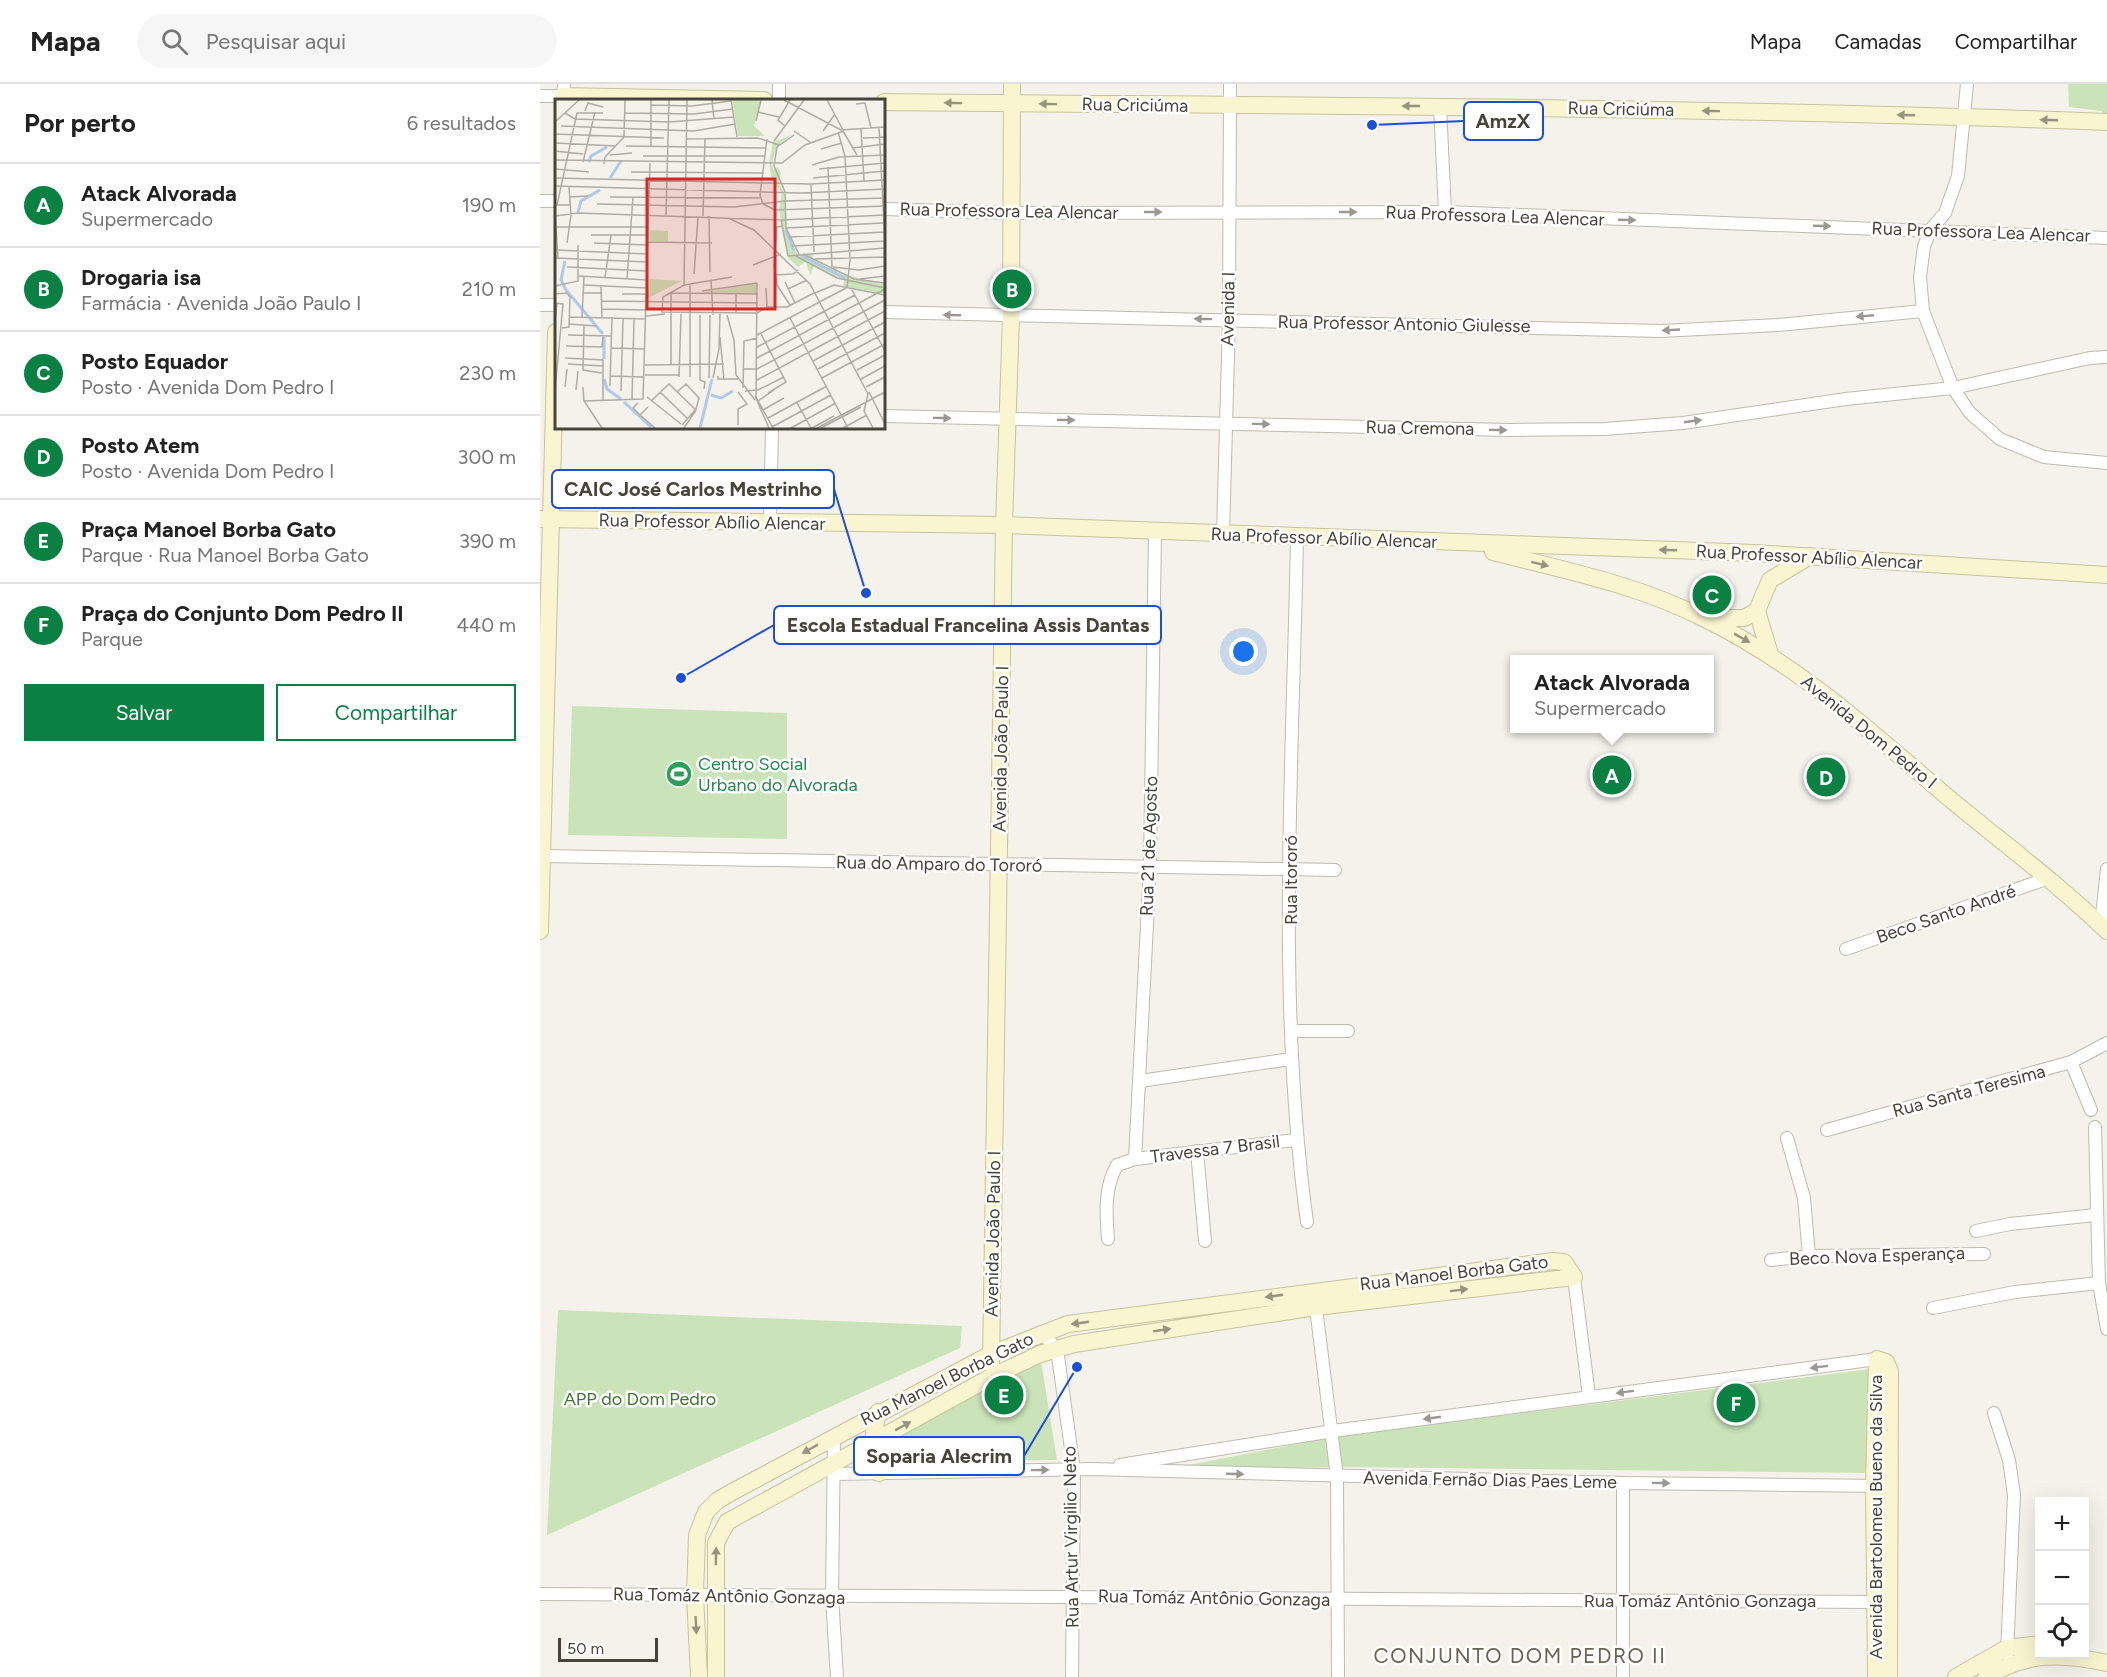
<!DOCTYPE html>
<html lang="pt">
<head>
<meta charset="utf-8">
<style>
  body { margin:0; font-family:Figtree,sans-serif; background:#f6f6f6; color:#222 }
  .controls { position:absolute; right:18px; bottom:18px; display:grid; overflow:hidden; border-radius:0px; box-shadow:0 6px 24px #0002 }
  .controls button { width:54px; height:54px; display:grid; place-items:center; padding:0; border:0; border-bottom:2px solid #e0e0e0; background:#fff; color:#222; font:30px sans-serif }
  .scale { position:absolute; left:18px; bottom:15px; width:100px; box-sizing:border-box; padding-left:6px; border:3px solid #47443a; border-top:0; font-size:16px; line-height:21px; white-space:nowrap; color:#47443a; -webkit-text-stroke:4px #fff; paint-order:stroke }
  .you { position:absolute; left:704px; top:568px; width:21px; height:21px; margin:-15px; border:4px solid #fff; border-radius:50%; background:#1a73e8; box-shadow:0 0 0 9px #1a73e833 }
  .badge { display:grid; place-items:center; width:39px; height:39px; border-radius:50%; background:#0b8043; color:#fff; font-size:20px; font-weight:700 }
  .pin { position:absolute; translate:-50% -50%; border:3px solid #fff; box-shadow:0 2px 6px #0006 }
  .popup { position:absolute; left:970px; top:571px; width:204px; height:78px; box-sizing:border-box; display:grid; place-content:center; border-radius:0px; background:#fff; filter:drop-shadow(0 2px 4px #0005); font-size:20px; white-space:nowrap; color:#767676 }
  .popup b { font-size:22px; color:#222 }
  .popup::after { content:''; position:absolute; left:50%; top:100%; margin-left:-12px; border:12px solid transparent; border-top-color:#fff }
  .list { margin:0; padding:0; list-style:none }
  h2 { display:flex; justify-content:space-between; align-items:center; height:78px; margin:0; padding:0 24px; font-size:26px }
  h2 small { font-size:20px; font-weight:400; color:#767676 }
  .list li { display:grid; grid-template-columns:39px 1fr auto; gap:18px; align-items:center; box-sizing:border-box; height:84px; padding:0 24px; border-top:2px solid #e0e0e0 }
  .list b { display:block; font-size:22px; white-space:nowrap }
  .list p { margin:0; font-size:20px; white-space:nowrap; color:#767676 }
  .list em { font-size:20px; font-style:normal; color:#767676 }
  .actions { display:flex; gap:12px; padding:18px 24px }
  .actions a { flex:1; padding:14px 0; border:2px solid #0b8043; border-radius:0px; text-align:center; font-size:21px; color:#0b8043 }
  .actions .main { background:#0b8043; color:#fff }
  .icon { flex:none; width:33px; height:33px; fill:none; stroke:currentColor; stroke-width:2; stroke-linecap:round; stroke-linejoin:round }
  .map { position:relative; flex:none; width:1567px; height:1593px; overflow:hidden }
  header { display:flex; align-items:center; gap:36px; box-sizing:border-box; height:84px; padding:0 30px; background:#fff; border-bottom:2px solid #e0e0e0 }
  header strong { font-size:28px }
  nav { display:flex; gap:33px; margin-inline-start:auto; font-size:21px }
  .search { width:420px; height:54px; background:#f6f6f6; display:flex; align-items:center; gap:15px; box-sizing:border-box; padding:0 21px; border-radius:33px; color:#767676; font-size:22px }
  main { display:flex }
  aside { flex:1; background:#fff }
  .map>svg:first-child { display:block }
  .green { fill:#cae3b9 }
  .lines { fill:none; stroke-linecap:round; stroke-linejoin:round }
  .street-casing { stroke:#bebbaf; stroke-width:14 }
  .secondary-casing { stroke:#c8c39c; stroke-width:18 }
  .street { stroke:#fff; stroke-width:12 }
  .secondary { stroke:#f9f5d0; stroke-width:16 }
  .oneway { fill:#97947e }
  .oneway2 { fill:#9a9893 }
  .labels { text-anchor:middle; dominant-baseline:central; stroke-width:5; stroke-linejoin:round; paint-order:stroke }
  .street-label { font-size:18px; fill:#47443a; stroke:#fff }
  .leisure-label { font-size:18px; fill:#27864d; stroke:#fff; text-anchor:start }
  .park-label { font-size:18px; fill:#427333; stroke:#fff }
  .quarter-label { font-size:21px; letter-spacing:1.5px; fill:#696352; stroke:#fff }
  .inset-river { fill:none; stroke:#afc9e9; stroke-width:3 }
  .inset-road { fill:none; stroke:#afaca4; stroke-width:1.5 }
  .view { fill:#d62828; fill-opacity:0.15; stroke:#d62828; stroke-width:3 }
  .inset-edge { fill:none; stroke:#47443a; stroke-width:3 }
  .leader { fill:none; stroke:#1d4ed8; stroke-width:2 }
  .callout-dot { fill:#1d4ed8; stroke:#fff; stroke-width:2 }
  .callout { fill:#fff; stroke:#1d4ed8; stroke-width:2 }
  .callout-label { font-size:20px; text-anchor:middle; font-weight:bold; fill:#47443a }
</style>
</head>
<body>
<header>
<strong>Mapa</strong>
<div class="search"><svg class="icon" aria-label="search" viewBox="0 0 24 24"><circle cx="10" cy="10" r="6"/><path d="M15 15l6 6"/></svg>Pesquisar aqui</div>
<nav><a>Mapa</a><a>Camadas</a><a>Compartilhar</a></nav>
</header>
<main>
<aside>
<h2>Por perto<small>6 resultados</small></h2>
<ul class="list">
<li><span class="badge">A</span><div><b>Atack Alvorada</b><p>Supermercado</p></div><em>190 m</em></li>
<li><span class="badge">B</span><div><b>Drogaria isa</b><p>Farmácia · Avenida João Paulo I</p></div><em>210 m</em></li>
<li><span class="badge">C</span><div><b>Posto Equador</b><p>Posto · Avenida Dom Pedro I</p></div><em>230 m</em></li>
<li><span class="badge">D</span><div><b>Posto Atem</b><p>Posto · Avenida Dom Pedro I</p></div><em>300 m</em></li>
<li><span class="badge">E</span><div><b>Praça Manoel Borba Gato</b><p>Parque · Rua Manoel Borba Gato</p></div><em>390 m</em></li>
<li><span class="badge">F</span><div><b>Praça do Conjunto Dom Pedro II</b><p>Parque</p></div><em>440 m</em></li>
</ul>
<div class="actions"><a class="main">Salvar</a><a>Compartilhar</a></div>
</aside>
<div class="map">
<svg width="1567" height="1593" viewBox="0 0 1567 1593">
  <rect width="100%" height="100%" fill="#f4f2eb"/>
  <g class="green">
    <path d="M1528 0H1567V40L1562 27 1529 23Z"/>
    <path d="M32 622 247 629V755L28 751Z"/>
    <path d="M18 1226 422 1242 420 1264 7 1451Z"/>
    <path d="M500 1271 517 1376 346 1378 344 1352Z"/>
    <path d="M1331 1285 1330 1389 801 1383 623 1386 793 1353Z"/>
  </g>
  <g class="lines">
    <defs>
      <g id="street">
        <path d="M1427 0 1418 92 1405 129 1391 145 1384 162 1380 193 1383 227 1413 304 1430 329 1460 355 1504 373 1567 379"/>
        <path d="M0 12H23L24 0"/>
        <path d="M239 16V0"/>
        <path d="M900 22 905 128"/>
        <path d="M0 117H16"/>
        <path d="M344 125 471 129 905 128 1567 154"/>
        <path d="M0 221H16"/>
        <path d="M344 228 1121 247 1238 241 1383 227"/>
        <path d="M344 332 970 346 1064 345 1143 339 1306 315 1413 304 1550 274 1567 273"/>
        <path d="M230 439 232 344"/>
        <path d="M683 450 689 235 690 0"/>
        <path d="M757 453C753 679 736 915 767 1138"/>
        <path d="M3 772 795 786"/>
        <path d="M1561 841 1567 785"/>
        <path d="M1306 865 1506 795"/>
        <path d="M751 947H808"/>
        <path d="M1531 978 1551 1026"/>
        <path d="M600 997 751 975"/>
        <path d="M1555 1043 1559 1199 1567 1245"/>
        <path d="M1287 1046 1531 978 1567 959"/>
        <path d="M1247 1054 1264 1114 1269 1172"/>
        <path d="M657 1067 665 1157"/>
        <path d="M595 1075 610 781 615 449"/>
        <path d="M1436 1147 1470 1140 1555 1131"/>
        <path d="M568 1155C566 1130 564 1104 577 1081L595 1075 755 1056"/>
        <path d="M1231 1176 1269 1172 1444 1170"/>
        <path d="M1034 1193 1049 1312"/>
        <path d="M775 1216 797 1393 798 1593"/>
        <path d="M1393 1224 1475 1208 1559 1199"/>
        <path d="M501 1248 517 1265 534 1386 532 1593"/>
        <path d="M1454 1329 1469 1376 1474 1411 1467 1570"/>
        <path d="M294 1352 292 1513 297 1593"/>
        <path d="M580 1381 793 1347 1337 1275"/>
        <path d="M295 1390 550 1385 1083 1399 1340 1402"/>
        <path d="M0 1510 1342 1518"/>
        <path d="M1083 1593V1399"/>
      </g>
      <g id="secondary">
        <path d="M23 16V12L224 16"/>
        <path d="M344 18C751 22 1159 22 1567 38"/>
        <path d="M0 435 464 441 1214 469 1567 491"/>
        <path d="M953 468C1024 486 1099 501 1165 535 1259 581 1331 648 1410 715 1462 758 1518 800 1567 847"/>
        <path d="M1168 534H1204L1217 527"/>
        <path d="M1230 570 1217 527 1223 512 1230 496 1270 472"/>
        <path d="M0 847 16 248"/>
        <path d="M451 1280 464 441 471 233 472 0"/>
        <path d="M338 1328C334 1347 328 1372 339 1389"/>
        <path d="M159 1593 155 1511 157 1451 166 1428 177 1417 192 1408 451 1270 528 1240 1013 1177 1024 1178 1034 1193 776 1223 534 1260 500 1270 451 1293 187 1438 176 1459V1593"/>
        <path d="M1336 1593 1334 1402 1337 1275 1346 1278 1350 1287 1349 1593"/>
        <path d="M1416 1593 1467 1564 1500 1560"/>
        <path d="M1446 1593C1487 1568 1521 1569 1567 1579"/>
      </g>
    </defs>
    <use href="#street" class="street-casing"/>
    <use href="#secondary" class="secondary-casing"/>
    <use href="#street" class="street"/>
    <use href="#secondary" class="secondary"/>
  </g>
  <defs><path id="oneway-solid" d="M-6-.8H1V-3.2L6.5 0L1 3.2V.8H-6Z" transform="scale(1.5)"/></defs>
  <g class="oneway">
    <use href="#oneway-solid" transform="translate(413 19) rotate(-179)"/>
    <use href="#oneway-solid" transform="translate(508 20) rotate(-179)"/>
    <use href="#oneway-solid" transform="translate(871 22) rotate(180)"/>
    <use href="#oneway-solid" transform="translate(1171 27) rotate(-179)"/>
    <use href="#oneway-solid" transform="translate(1366 31) rotate(-178)"/>
    <use href="#oneway-solid" transform="translate(1509 36) rotate(-178)"/>
    <use href="#oneway-solid" transform="translate(1128 466) rotate(-178)"/>
    <use href="#oneway-solid" transform="translate(1000 480) rotate(14)"/>
    <use href="#oneway-solid" transform="translate(1202 554) rotate(29)"/>
    <use href="#oneway-solid" transform="translate(919 1206) rotate(-7)"/>
    <use href="#oneway-solid" transform="translate(734 1212) rotate(172)"/>
    <use href="#oneway-solid" transform="translate(540 1239) rotate(172)"/>
    <use href="#oneway-solid" transform="translate(622 1246) rotate(-9)"/>
    <use href="#oneway-solid" transform="translate(363 1342) rotate(-29)"/>
    <use href="#oneway-solid" transform="translate(270 1365) rotate(151)"/>
    <use href="#oneway-solid" transform="translate(176 1472) rotate(-89)"/>
    <use href="#oneway-solid" transform="translate(156 1541) rotate(87)"/>
  </g>
  <g class="oneway2">
    <use href="#oneway-solid" transform="translate(613 128)"/>
    <use href="#oneway-solid" transform="translate(808 128)"/>
    <use href="#oneway-solid" transform="translate(1087 136) rotate(2)"/>
    <use href="#oneway-solid" transform="translate(1282 142) rotate(2)"/>
    <use href="#oneway-solid" transform="translate(412 231) rotate(-178)"/>
    <use href="#oneway-solid" transform="translate(1325 232) rotate(175)"/>
    <use href="#oneway-solid" transform="translate(663 235) rotate(-179)"/>
    <use href="#oneway-solid" transform="translate(1131 246) rotate(177)"/>
    <use href="#oneway-solid" transform="translate(402 334) rotate(1)"/>
    <use href="#oneway-solid" transform="translate(526 336) rotate(1)"/>
    <use href="#oneway-solid" transform="translate(1153 337) rotate(-8)"/>
    <use href="#oneway-solid" transform="translate(721 340) rotate(1)"/>
    <use href="#oneway-solid" transform="translate(958 346) rotate(1)"/>
    <use href="#oneway-solid" transform="translate(1279 1283) rotate(173)"/>
    <use href="#oneway-solid" transform="translate(1085 1308) rotate(173)"/>
    <use href="#oneway-solid" transform="translate(892 1334) rotate(172)"/>
    <use href="#oneway-solid" transform="translate(500 1386) rotate(-1)"/>
    <use href="#oneway-solid" transform="translate(695 1390) rotate(2)"/>
    <use href="#oneway-solid" transform="translate(1121 1399) rotate(1)"/>
  </g>
  <defs>
    <symbol id="stadium-disc" viewBox="-11 -11 22 22"><circle r="9.5" fill="#2e9e5b" stroke="#fff"/><path d="M0-5a6.5 5 0 1 0 0 10a6.5 5 0 1 0 0-10ZM-3.5-1.8h7v3.6h-7Z" fill="#fff"/></symbol>
  </defs>
  <g fill-rule="evenodd">
    <use href="#stadium-disc" x="124" y="675" width="30" height="30"/>
  </g>
  <g class="labels">
    <g class="street-label">
      <text transform="translate(595 21) rotate(1)">Rua Criciúma</text>
      <text transform="translate(1081 25) rotate(1)">Rua Criciúma</text>
      <text transform="translate(469 127) rotate(1)">Rua Professora Lea Alencar</text>
      <text transform="translate(955 132) rotate(2)">Rua Professora Lea Alencar</text>
      <text transform="translate(1441 148) rotate(2)">Rua Professora Lea Alencar</text>
      <text transform="translate(688 225) rotate(-89)">Avenida I</text>
      <text transform="translate(864 240) rotate(1)">Rua Professor Antonio Giulesse</text>
      <text transform="translate(880 344) rotate(1)">Rua Cremona</text>
      <text transform="translate(172 438) rotate(1)">Rua Professor Abílio Alencar</text>
      <text transform="translate(784 454) rotate(2)">Rua Professor Abílio Alencar</text>
      <text transform="translate(1269 473) rotate(3)">Rua Professor Abílio Alencar</text>
      <text transform="translate(1329 648) rotate(39)">Avenida Dom Pedro I</text>
      <text transform="translate(461 665) rotate(-89)">Avenida João Paulo I</text>
      <text transform="translate(609 762) rotate(-88)">Rua 21 de Agosto</text>
      <text transform="translate(399 780) rotate(1)">Rua do Amparo do Tororó</text>
      <text transform="translate(751 796) rotate(-90)">Rua Itororó</text>
      <text transform="translate(1406 830) rotate(-19)">Beco Santo André</text>
      <text transform="translate(1429 1007) rotate(-15)">Rua Santa Teresima</text>
      <text transform="translate(675 1065) rotate(-7)">Travessa 7 Brasil</text>
      <text transform="translate(453 1150) rotate(-89)">Avenida João Paulo I</text>
      <text transform="translate(1337 1172) rotate(-2)">Beco Nova Esperança</text>
      <text transform="translate(914 1189) rotate(-7)">Rua Manoel Borba Gato</text>
      <text transform="translate(407 1295) rotate(-26)">Rua Manoel Borba Gato</text>
      <text transform="translate(950 1396) rotate(1)">Avenida Fernão Dias Paes Leme</text>
      <text transform="translate(1336 1433) rotate(-90)">Avenida Bartolomeu Bueno da Silva</text>
      <text transform="translate(531 1453) rotate(-91)">Rua Artur Virgilio Neto</text>
      <text transform="translate(189 1512) rotate(1)">Rua Tomáz Antônio Gonzaga</text>
      <text transform="translate(674 1514) rotate(1)">Rua Tomáz Antônio Gonzaga</text>
      <text x="1160" y="1517">Rua Tomáz Antônio Gonzaga</text>
    </g>
    <g class="leisure-label">
      <text x="158" y="680">Centro Social<tspan x="158" dy="21">Urbano do Alvorada</tspan></text>
    </g>
    <g class="park-label">
      <text x="100" y="1315">APP do Dom Pedro</text>
    </g>
    <g class="quarter-label">
      <text x="980" y="1571">CONJUNTO DOM PEDRO II</text>
    </g>
  </g>
  <g transform="translate(15 15)">
    <rect width="330" height="330" fill="#f4f2eb"/>
    <path d="M177 1H206L199 27 210 37H183ZM236 36 222 47 217 64 218 71 223 68 226 74 224 84 229 94 231 128 237 148 243 155 257 154 258 161 270 168 282 169V174L330 185V195L288 187 289 181 259 167 255 177 251 162 243 168 233 159 224 110 227 94 217 82 214 64 218 43ZM95 131 113 132V142H95ZM94 180 127 182 93 199ZM201 185V194H143Z" fill="#cae3b9"/>
    <path class="inset-river" d="M34 63 36 57 52 48M55 79 66 62M23 113 26 102 45 91M231 131 239 152M247 157 290 179M10 162 6 181 11 191 48 235M49 238V260M49 280 52 290 66 300M156 296 166 299 178 292M69 303 96 328M145 329 157 280"/>
    <path class="inset-road" d="M157 1 159 20M176 1 182 38M229 1 286 31 330 28M272 1 288 31M301 5 310 4 316 29M96 6 137 7 176 2M30 12 33 4 48 8M203 13 224 18M10 14 20 20 114 23 179 18M69 14 139 15 178 10M201 22 206 1M0 23 24 1M6 27 139 32 180 25M230 27 223 21 235 1M324 28 330 144M306 30 309 82M239 32 255 43M268 32 280 15M288 32 302 56M283 33 290 57 295 161 292 189M0 35 109 39M239 36 222 48 219 67 230 93 231 129 244 155M308 39 330 38M132 40 203 39 224 46M219 42 249 1M0 44 61 47M71 47 211 49M96 47V1M298 49 330 45M266 50 287 44M0 52 28 55M55 56 77 54M88 57H210M0 61 227 64 250 46 289 32M28 63 40 13M49 65 50 58 69 38 70 1M257 66 284 58 330 56M273 68 277 168M0 70 34 73M264 70 330 64M76 73 209 74M0 79 256 85 330 81M258 79 330 72M256 85 259 153M0 87 246 94 330 90M14 98 33 97M55 98 205 99M42 105 179 108 230 102 330 99M208 105 220 111 330 107M208 105 205 96 212 40M15 106H2L22 14H48M0 113 3 159M111 116 114 1M0 117 23 114 226 121 330 116M148 117 150 39M154 117 155 173M173 119 199 131 255 185 313 295 309 312 318 329M226 121 233 157M0 128H93M231 129 328 124M36 136H93M234 138 330 133M93 143 157 144M12 144 16 116 14 88M39 144 92 146M237 147 330 142M220 149 222 128 228 127M0 151 92 155M248 155 299 180 330 184M239 156 282 179 330 189M233 157 330 149M0 159 92 163M260 160 330 158M219 165 222 186 235 206M198 166 226 155M12 168 92 172M278 168 304 171 330 167M139 175 143 118M220 176 238 175 243 171M24 177 92 181M177 178 129 186 108 198 107 213 202 214 212 208H232L259 194M50 179 56 136M72 180 78 98M305 180 330 177M156 181 158 216M230 183 240 204M135 184V278M202 184 201 298 218 329M29 186 92 189M129 186 132 1M0 187 23 182V146M46 187 47 218M211 189 212 208M233 190 252 181M297 191 330 252M147 192 202 184M28 194H47M116 194 203 195M260 194 279 186 330 196M0 195 12 194 15 198 14 228 7 229M67 195H92M47 202 203 204M0 204 8 205 0 291M47 210 91 211M181 214V195M145 216V281L150 283 149 290M172 216 179 241 181 276 200 301M91 217 110 215M15 218 91 220M27 218 29 177M235 219 293 329M0 222 2 204M14 225 41 227M29 226 28 271 47 274M206 235 231 283 213 294M13 236 56 237M202 236 291 189M165 238 169 281M11 247 47 248 48 237M202 248 300 196M56 249 90 250M10 259 48 261V301M202 259 330 190M258 262 330 223M13 265 48 267M90 266 169 265M116 266V193M189 270H202L330 201M263 270 330 234M302 271 330 256M90 276H124M55 277 89 278M163 277V280H183M124 278 126 215M154 279 155 216M158 279 164 250 165 214M267 279 330 245M306 280 330 267M202 281 330 212M55 287 57 218M10 288 12 270M28 288 29 302 47 329M311 288 330 278M188 289 189 242 202 239M21 291 23 272M66 292 68 220M190 292 203 291 229 278M105 293 132 319M122 293 131 285 144 299 141 310 127 326M314 293 330 325M200 297 214 329M92 298 126 325M77 301 79 220M29 302 88 300 95 64M96 302 114 285 141 311 129 329M203 302 219 291M83 304 78 309 85 316 93 308M242 304 256 329M208 311 229 299M85 316 100 329M213 319 272 287M183 326V310L192 305 183 293M217 328 276 296M236 329 281 304M257 329 279 317M262 329 330 293M266 329 306 308M288 329 312 316"/>
    <path class="view" d="M92 80H220V210H92Z"/>
    <rect width="330" height="330" class="inset-edge"/>
  </g>
  <path class="leader" d="M832 41L924 37M326 509L294 405M141 594L234 541M537 1283L484 1372"/>
  <g class="callout-dot">
    <circle cx="832" cy="41" r="6"/>
    <circle cx="326" cy="509" r="6"/>
    <circle cx="141" cy="594" r="6"/>
    <circle cx="537" cy="1283" r="6"/>
  </g>
  <g class="callout">
    <rect x="924" y="18" width="79" height="38" rx="6"/>
    <rect x="12" y="386" width="282" height="38" rx="6"/>
    <rect x="234" y="522" width="387" height="38" rx="6"/>
    <rect x="314" y="1353" width="170" height="38" rx="6"/>
  </g>
  <g class="callout-label">
    <text x="963" y="44">AmzX</text>
    <text x="153" y="412">CAIC José Carlos Mestrinho</text>
    <text x="428" y="548">Escola Estadual Francelina Assis Dantas</text>
    <text x="399" y="1379">Soparia Alecrim</text>
  </g>
</svg>
<div class="controls">
<button>+</button>
<button>−</button>
<button><svg class="icon" aria-label="locate" viewBox="0 0 24 24"><circle cx="12" cy="12" r="6"/><path d="M12 2v4M12 18v4M2 12h4M18 12h4"/></svg></button>
</div>
<div class="scale">50 m</div>
<div class="you"></div>
<div class="pin badge" style="left:1072px;top:691px">A</div>
<div class="popup"><b>Atack Alvorada</b>Supermercado</div>
<div class="pin badge" style="left:472px;top:205px">B</div>
<div class="pin badge" style="left:1172px;top:511px">C</div>
<div class="pin badge" style="left:1286px;top:693px">D</div>
<div class="pin badge" style="left:464px;top:1311px">E</div>
<div class="pin badge" style="left:1196px;top:1319px">F</div>
</div>
</main>
</body>
</html>
